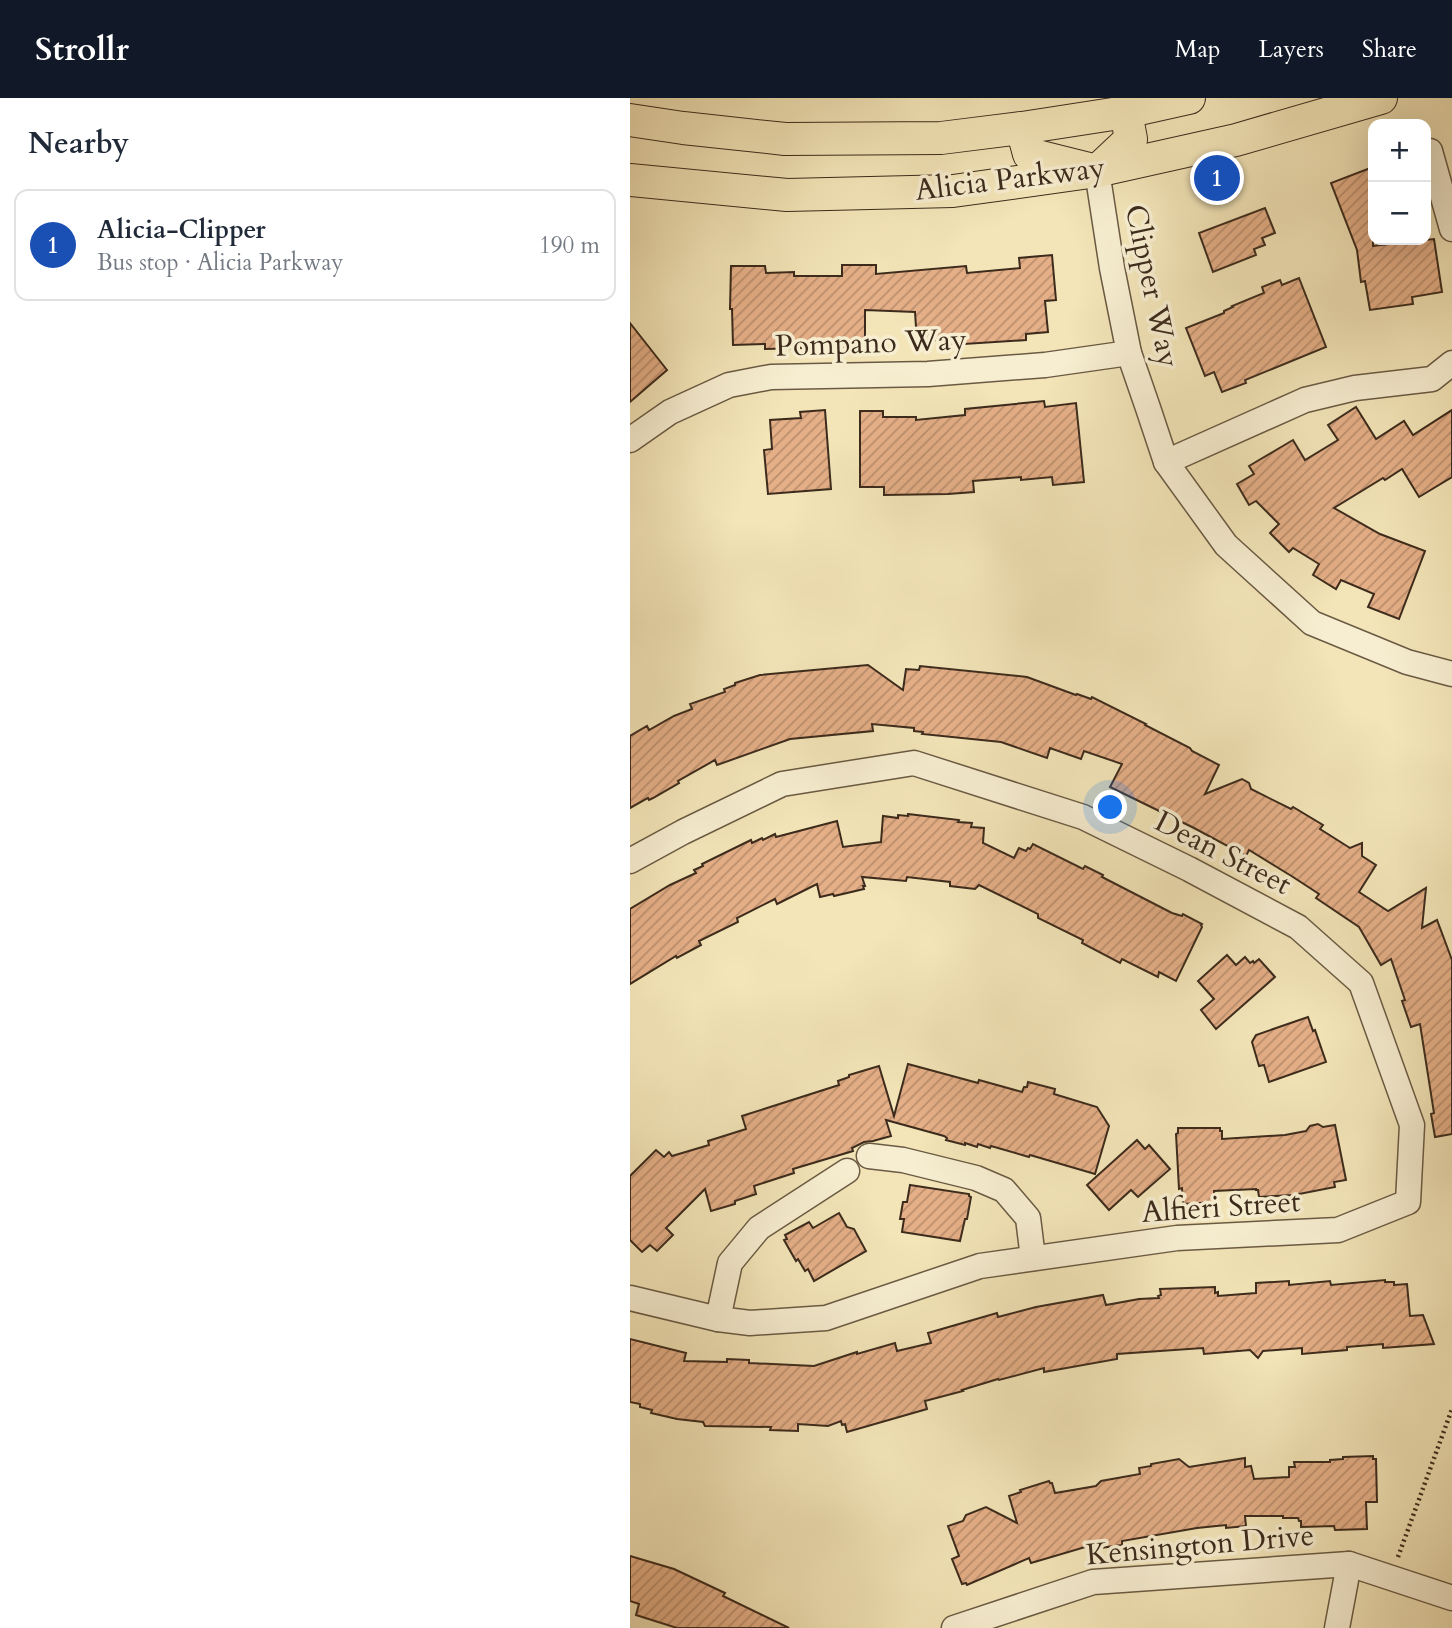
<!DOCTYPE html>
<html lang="en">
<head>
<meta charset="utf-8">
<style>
  body { margin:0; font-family:Cardo,serif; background:#f6f6f7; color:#1f2937 }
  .controls { position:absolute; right:21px; top:21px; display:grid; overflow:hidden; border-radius:14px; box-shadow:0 7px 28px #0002 }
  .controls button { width:63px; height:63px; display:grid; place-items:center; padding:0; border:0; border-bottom:2px solid #e0e1e3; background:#fff; color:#1f2937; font:35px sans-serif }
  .you { position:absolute; left:481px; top:710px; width:24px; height:24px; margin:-18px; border:5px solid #fff; border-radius:50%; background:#1a73e8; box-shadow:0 0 0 10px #1a73e833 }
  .badge { display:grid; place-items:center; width:46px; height:46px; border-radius:50%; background:#111827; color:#fff; font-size:23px; font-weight:700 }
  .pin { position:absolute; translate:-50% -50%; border:4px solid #fff; box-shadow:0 2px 7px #0006 }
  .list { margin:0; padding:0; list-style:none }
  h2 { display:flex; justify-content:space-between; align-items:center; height:91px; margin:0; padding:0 28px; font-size:30px }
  h2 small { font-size:23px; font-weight:400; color:#747a83 }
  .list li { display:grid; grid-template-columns:46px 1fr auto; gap:21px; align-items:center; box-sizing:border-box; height:112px; margin:0 14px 14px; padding:0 14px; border:2px solid #e0e1e3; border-radius:14px }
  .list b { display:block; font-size:26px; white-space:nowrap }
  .list p { margin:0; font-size:23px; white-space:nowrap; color:#747a83 }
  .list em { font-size:23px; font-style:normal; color:#747a83 }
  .map { position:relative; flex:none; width:822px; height:1530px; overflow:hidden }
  header { display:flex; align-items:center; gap:42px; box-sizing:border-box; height:98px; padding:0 35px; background:#111827; color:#fff }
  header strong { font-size:33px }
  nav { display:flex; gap:38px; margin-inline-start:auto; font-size:24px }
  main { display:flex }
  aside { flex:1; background:#fff }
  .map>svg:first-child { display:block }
  .building { fill:url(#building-hatch); stroke:#3c2b1c; stroke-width:2 }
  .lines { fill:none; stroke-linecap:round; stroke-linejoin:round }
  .minor-casing { stroke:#6a5a43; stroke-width:27 }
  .major-casing { stroke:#3c2b1c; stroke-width:34 }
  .path { stroke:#3c2b1c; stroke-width:4.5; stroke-dasharray:2 3.5; stroke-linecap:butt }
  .minor { stroke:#f7eed1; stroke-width:24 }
  .major { stroke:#f3e5b8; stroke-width:32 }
  .labels { text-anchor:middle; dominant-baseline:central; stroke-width:7; stroke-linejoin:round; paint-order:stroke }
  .street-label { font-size:30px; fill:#3c2b1c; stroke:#f7eed1 }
</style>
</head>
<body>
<header>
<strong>Strollr</strong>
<nav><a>Map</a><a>Layers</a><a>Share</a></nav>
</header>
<main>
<aside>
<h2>Nearby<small></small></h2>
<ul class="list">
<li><span class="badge" style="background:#1a4fb4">1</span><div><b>Alicia-Clipper</b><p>Bus stop · Alicia Parkway</p></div><em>190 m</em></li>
</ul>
</aside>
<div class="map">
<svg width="822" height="1530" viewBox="0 0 822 1530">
  <defs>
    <pattern id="building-hatch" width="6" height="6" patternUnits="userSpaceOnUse" patternTransform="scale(1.75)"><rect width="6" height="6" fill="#e5af87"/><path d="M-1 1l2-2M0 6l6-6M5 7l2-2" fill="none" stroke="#bb8f6e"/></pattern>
  </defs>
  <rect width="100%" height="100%" fill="#f3e5b8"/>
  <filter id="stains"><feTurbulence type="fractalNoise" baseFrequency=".00286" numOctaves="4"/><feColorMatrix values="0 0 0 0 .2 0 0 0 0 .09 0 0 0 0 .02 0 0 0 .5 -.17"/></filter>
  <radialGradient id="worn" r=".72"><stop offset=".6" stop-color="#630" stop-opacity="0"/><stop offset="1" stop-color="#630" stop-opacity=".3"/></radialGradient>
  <g class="building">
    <path d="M743 69V148L804 141 812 194 782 199 783 206 740 212 735 183 731 184 727 152 701 85Z"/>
    <path d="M635 110 645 135 632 140 635 147 624 151 626 157 583 174 569 135Z"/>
    <path d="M422 157 426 202 415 203 418 234 396 236V242L319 247V241L287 244 285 214 235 212V243H214V249L135 251V246L103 247 102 211H100L101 168H135L136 175 164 174V178H212V167H246V176L336 168 337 175 390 170 389 160Z"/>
    <path d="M669 180 696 249 615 282 616 285 592 294 584 274 575 278 556 230 594 215V213L603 209 602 208 634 195 632 189 650 182 652 187Z"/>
    <path d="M0 225 37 272 0 304Z"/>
    <path d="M414 303 415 309 446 305 454 384 423 387 422 379 391 382V379L343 383 344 394 318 396 254 397V389H230V313H253V319H286V322L335 317V311Z"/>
    <path d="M726 309 746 341 774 323 783 337 822 312V379L789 399 772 371 755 382 753 380 704 410 750 436 795 453 769 521 738 509 744 496 711 482 706 491 683 477 689 466 663 450 659 454 640 435 649 426 626 403 619 407 607 386 624 376 619 368 663 342 675 362 708 342 698 327Z"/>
    <path d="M195 312 201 391 138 396 134 352 142 351 140 322 171 320 170 314Z"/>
    <path d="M238 567 273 592 276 571 289 572 290 568 397 579 446 597 447 596 461 601 462 599 516 626 515 627 560 650 562 653 589 667 575 696 612 681 619 685 621 691 661 711 663 709 693 727 690 731 720 750 732 745V758L746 767 729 794 758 813 796 790 792 830 807 822 822 862V1036L805 1039 801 1016 804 1015 790 926 781 929 772 903 775 902 761 861 751 867 729 829 686 800 689 796 663 779 619 752 616 758 564 730 480 689 492 666 454 653 451 661 420 650 417 660 371 644 292 636 293 634 284 633V630L242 626 243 633 160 641 87 667 85 662 48 683 49 685 23 700 19 702 18 700 0 710V638L17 628 19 632 44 618 62 611 60 606 95 594 94 591 105 587V585L130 577Z"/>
    <path d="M278 716 329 722 328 724 342 725 341 729 354 730 353 745 384 760 389 750 396 753 398 750 400 751 403 746 453 771 455 768 473 777 472 779 542 815 552 818 553 816 572 826 571 827 572 829 546 883 529 874 528 879 492 861 490 865 452 845 453 842 408 820V816L349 787 345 791 320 788V784L277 779 276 783 232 779 235 788H233L234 791 204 798 203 796 190 799 187 786 147 806 145 801 107 820 108 824 69 843 71 847 47 860 46 858 0 886V811L40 787 66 775 64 772 73 768 72 766 121 742 122 745 132 740 133 742 145 736 146 739 207 723 213 749 251 744 253 718 268 720V717L278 718Z"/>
    <path d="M597 857 606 867 615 859 620 865 623 863 624 865 629 861 645 879 586 931 571 912 584 901 568 883Z"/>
    <path d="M678 919 683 933 685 932 696 964 639 984 634 967 629 968 622 944 626 937Z"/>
    <path d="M278 966 348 985 349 982 392 994 394 989H397L398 984 425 991 424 996 467 1009 479 1028 465 1076 400 1057 399 1059 361 1048 360 1050 348 1046 347 1049 335 1045V1047L316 1042 317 1040 314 1038 256 1022 261 1038 243 1043 234 1044 222 1050 223 1053 163 1071 164 1075 124 1088 126 1096 105 1103V1106L81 1113 75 1091 36 1130 43 1137 27 1153 20 1147 12 1154 0 1142V1078L26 1052 34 1059 39 1054 42 1058 79 1047 78 1043 116 1031 112 1018 209 987 208 983 219 979V977L249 968 264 1018Z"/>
    <path d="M688 1026 693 1029 705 1027 716 1082 704 1084 705 1089 664 1097 629 1099 628 1092H626V1091L584 1093 585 1104 553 1106 552 1090 549 1091 546 1036 548 1035V1030H590V1033H592V1041L655 1037 676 1033 680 1028Z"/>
    <path d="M507 1042 515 1051 519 1047 540 1071 508 1099 501 1092 479 1112 457 1087Z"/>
    <path d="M280 1087 339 1096V1098L341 1099 337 1121H335L330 1143 272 1134 274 1121H270L273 1104H277Z"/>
    <path d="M209 1115 217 1129 224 1131 236 1153 184 1183 178 1171 175 1173 168 1161 166 1163 154 1142 157 1141 155 1137 179 1124 183 1130Z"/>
    <path d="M755 1182V1184H764V1187L777 1186 780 1218 793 1217 804 1246 753 1250V1246L717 1249V1252L672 1256V1250L633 1253 628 1260 620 1252 574 1256 573 1250 487 1256V1261L414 1274V1270L369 1282 368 1281 332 1292 333 1293 295 1303 297 1311 217 1334 215 1326 212 1327 211 1323 198 1328 168 1326V1333L140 1332 141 1329 75 1328 73 1324 47 1321 21 1315 22 1312 10 1309V1306L0 1304V1241L56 1255 54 1263 97 1264V1261L119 1262V1265L184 1268 227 1254V1256L265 1245 267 1253 301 1245 298 1235 367 1215 368 1219 406 1209 473 1197 476 1207 509 1201 529 1200 528 1198 531 1197 530 1191 585 1189V1195L588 1194V1198L626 1195V1185L659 1183V1187L700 1183 701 1187Z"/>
    <path d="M743 1358V1361H746L747 1404H736L737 1431 705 1432 704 1428 671 1429V1423H669L668 1420H653V1418H615L616 1428 596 1430V1427L567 1430 492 1443V1447L462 1451V1447L401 1465 399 1460 337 1487 336 1485 332 1486 322 1461 329 1458 318 1428 333 1423 336 1417 356 1409 387 1425 379 1398 391 1394 390 1392 419 1383 420 1385H422L425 1395 466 1388 471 1383 510 1376 509 1370 521 1368V1366L549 1361 559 1369 615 1360V1369L621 1368 624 1381 659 1379V1369H665L664 1364H700V1362L713 1361V1359Z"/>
    <path d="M0 1458 44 1471 95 1495 93 1498 159 1530H47L6 1517 9 1506 0 1503Z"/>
  </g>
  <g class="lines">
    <defs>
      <g id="minor">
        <path d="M800 53 822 131"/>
        <path d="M467 73 482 170 499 255 518 310 536 364 596 447 682 525 777 564 822 576"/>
        <path d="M0 342 40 314 99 287 141 279 298 276 415 267 499 255"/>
        <path d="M536 364 675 302 725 290 802 281 822 265"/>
        <path d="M0 763 53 734 152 686 284 665 453 719 559 771 668 829 731 885 782 1027 778 1104 708 1132 547 1140 350 1168 196 1220 120 1225 88 1221 0 1200"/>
        <path d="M239 1058 273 1062 346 1080 374 1092 398 1120 403 1160"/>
        <path d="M88 1221 100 1165 129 1130 217 1073"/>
        <path d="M324 1530 463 1484 719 1466 822 1500"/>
        <path d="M707 1530 719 1466"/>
      </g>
      <g id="major">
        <path d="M0 22 53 30 155 41 311 40 392 30 496 14 559 0"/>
        <path d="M392 30 399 56 467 73 501 41 496 14"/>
        <path d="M0 82 157 97 323 93 467 73 606 42 751 0"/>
      </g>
    </defs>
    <use href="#minor" class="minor-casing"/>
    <use href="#major" class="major-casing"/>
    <path class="path" d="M768 1459 822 1311"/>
    <use href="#minor" class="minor"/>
    <use href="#major" class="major"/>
  </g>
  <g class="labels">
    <g class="street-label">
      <text transform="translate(380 81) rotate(-7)">Alicia Parkway</text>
      <text transform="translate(522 188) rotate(78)">Clipper Way</text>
      <text transform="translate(241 245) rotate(-2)">Pompano Way</text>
      <text transform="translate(593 755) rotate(27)">Dean Street</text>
      <text transform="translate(591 1109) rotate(-4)">Alfieri Street</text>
      <text transform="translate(570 1447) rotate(-5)">Kensington Drive</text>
    </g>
  </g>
  <rect width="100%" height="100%" filter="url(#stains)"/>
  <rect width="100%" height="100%" fill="url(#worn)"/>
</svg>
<div class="controls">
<button>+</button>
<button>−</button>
</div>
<div class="you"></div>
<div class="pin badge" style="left:587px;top:80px;background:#1a4fb4">1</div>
</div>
</main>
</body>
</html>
